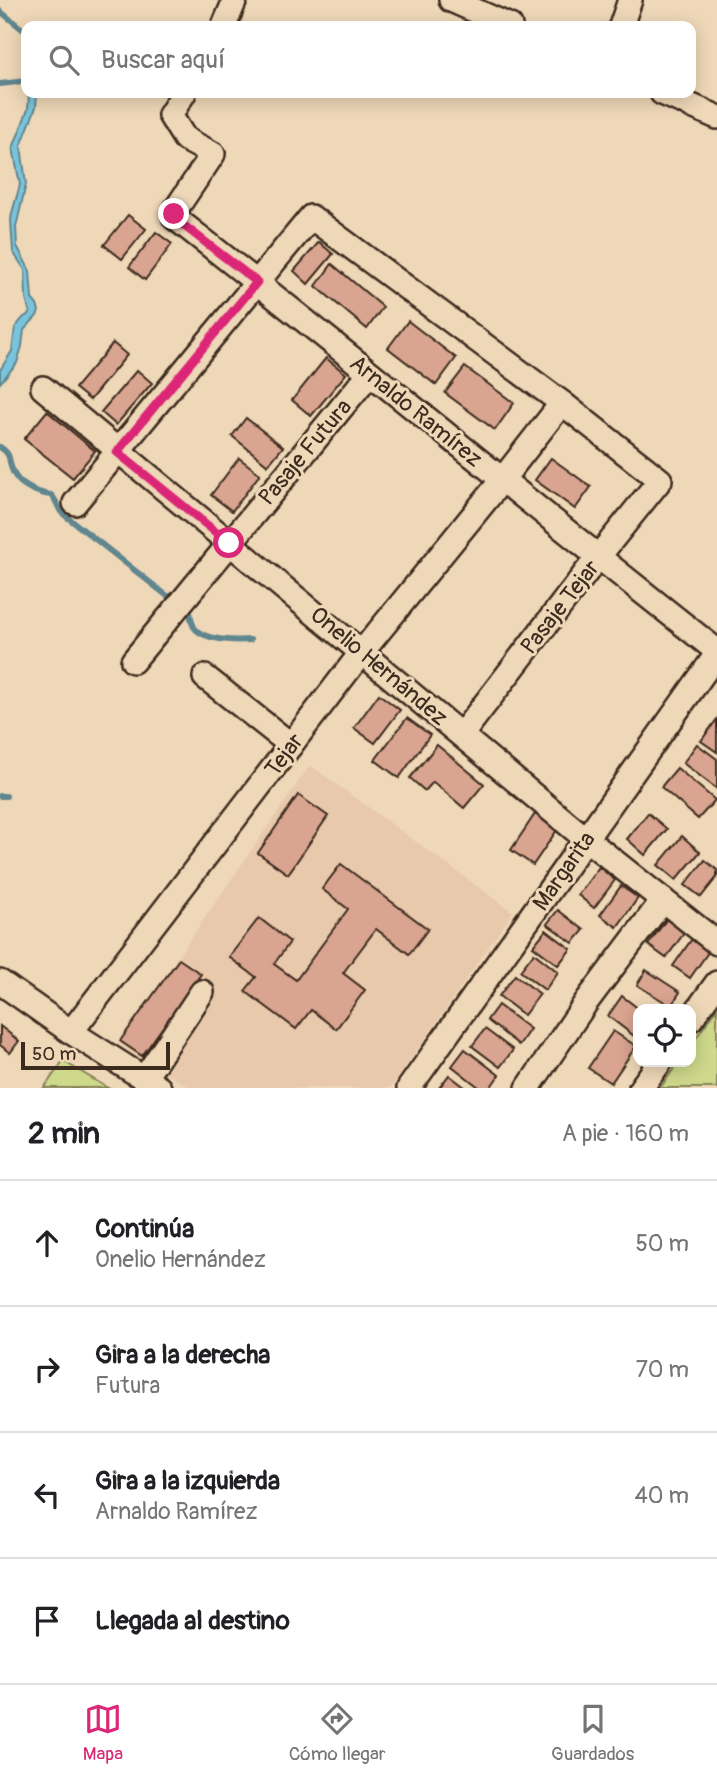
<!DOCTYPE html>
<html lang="es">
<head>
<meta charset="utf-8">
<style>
  body { margin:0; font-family:Pangolin,sans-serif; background:#f2f2f2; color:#202124 }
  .controls { position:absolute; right:21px; bottom:21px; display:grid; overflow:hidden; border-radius:14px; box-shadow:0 4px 18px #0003 }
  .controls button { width:63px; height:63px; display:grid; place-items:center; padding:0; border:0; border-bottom:2px solid #e0e0e0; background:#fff; color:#202124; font:35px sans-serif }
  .scale { position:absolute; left:21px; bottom:18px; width:149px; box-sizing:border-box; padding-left:7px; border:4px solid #3b2a1e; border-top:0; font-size:19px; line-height:24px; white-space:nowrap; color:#3b2a1e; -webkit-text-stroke:5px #efd8b8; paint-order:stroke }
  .stop { position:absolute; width:21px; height:21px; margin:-16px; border:5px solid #db2777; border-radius:50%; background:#fff }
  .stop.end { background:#db2777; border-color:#fff; box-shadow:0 2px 7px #0008 }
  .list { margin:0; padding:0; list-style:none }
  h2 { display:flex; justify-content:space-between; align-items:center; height:91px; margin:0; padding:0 28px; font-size:30px }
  h2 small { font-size:23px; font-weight:400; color:#757577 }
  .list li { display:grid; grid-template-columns:46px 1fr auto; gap:21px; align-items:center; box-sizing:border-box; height:126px; padding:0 28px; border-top:2px solid #e0e0e0 }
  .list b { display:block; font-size:26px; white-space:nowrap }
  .list p { margin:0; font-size:23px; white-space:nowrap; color:#757577 }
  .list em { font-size:23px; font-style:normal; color:#757577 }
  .icon { flex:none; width:38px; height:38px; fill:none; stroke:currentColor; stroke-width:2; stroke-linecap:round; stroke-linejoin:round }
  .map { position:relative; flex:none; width:717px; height:1088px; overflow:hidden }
  .search { position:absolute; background:#fff; box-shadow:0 4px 18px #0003; left:21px; right:21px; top:21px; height:77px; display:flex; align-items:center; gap:18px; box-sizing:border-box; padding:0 24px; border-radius:14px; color:#757577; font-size:26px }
  .sheet { height:595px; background:#fff }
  nav { display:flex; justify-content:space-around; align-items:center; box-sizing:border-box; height:98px; border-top:2px solid #e0e0e0; background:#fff; font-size:19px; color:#757577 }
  nav a { display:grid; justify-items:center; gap:4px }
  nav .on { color:#db2777 }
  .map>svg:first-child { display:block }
  .built { fill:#e9c9ac }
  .green { fill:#ced98c; stroke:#848255; stroke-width:2 }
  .water { fill:#7ac4db; stroke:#61868f; stroke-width:2 }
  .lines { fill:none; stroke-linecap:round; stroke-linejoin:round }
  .stream { stroke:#61868f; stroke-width:6 }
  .building { fill:#daa590; stroke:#3b2a1e; stroke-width:2 }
  .minor-casing { stroke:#3b2a1e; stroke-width:28 }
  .minor { stroke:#efd8b8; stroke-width:23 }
  .route { stroke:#db2777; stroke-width:9 }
  .labels { text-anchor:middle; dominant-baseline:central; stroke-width:6; stroke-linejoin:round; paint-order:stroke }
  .street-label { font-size:23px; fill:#3b2a1e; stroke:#efd8b8 }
</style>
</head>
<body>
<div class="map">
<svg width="717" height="1088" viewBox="0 0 717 1088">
  <rect width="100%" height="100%" fill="#efd8b8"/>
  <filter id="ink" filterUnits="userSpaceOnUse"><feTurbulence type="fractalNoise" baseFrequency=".0143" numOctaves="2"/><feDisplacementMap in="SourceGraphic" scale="14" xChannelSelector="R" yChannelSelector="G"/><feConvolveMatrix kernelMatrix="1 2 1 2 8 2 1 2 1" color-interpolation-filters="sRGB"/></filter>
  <g filter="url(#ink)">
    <path class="built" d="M310 765 513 912 391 1088H190L118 1044Z"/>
    <g class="green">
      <path d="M717 1008V1088H660L679 1062H691V1045Z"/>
      <path d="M63 1061 108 1088H44Z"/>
    </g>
    <path class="water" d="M29 93H37L36 107 21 146 26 184 16 227 17 246 30 271 32 299 37 305 39 311 37 316 24 330 22 346 17 363 0 383V370L12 351 15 328 23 318 30 313 26 299 25 270 13 252 11 220 12 213 20 185 13 148 28 109Z"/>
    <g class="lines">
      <g class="stream">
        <path d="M0 11 26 32"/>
        <path d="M0 84 26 81"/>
        <path d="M0 447C13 456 7 459 13 472 19 486 37 493 51 495 57 500 57 507 62 513L166 595 177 600"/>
        <path d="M186 605C192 612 190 620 194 627 203 641 236 641 250 640"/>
        <path d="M0 796H6"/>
      </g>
    </g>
    <g class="building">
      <path d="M128 215 146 229 122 259 104 245Z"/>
      <path d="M156 232 172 244 145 280 129 267Z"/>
      <path d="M319 242 333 254 308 284 294 271Z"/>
      <path d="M332 264 383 307 367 329 316 286Z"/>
      <path d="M408 321 456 358 436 385 388 348Z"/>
      <path d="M113 343 127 355 90 400 75 388Z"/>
      <path d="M326 358 346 374 311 416 292 400Z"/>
      <path d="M465 367 514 403 495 430 445 393Z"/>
      <path d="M137 370 152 383 116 425 101 412Z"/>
      <path d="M47 411 95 451 73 478 24 439Z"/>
      <path d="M246 418 283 447 268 465 232 436Z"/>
      <path d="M239 458 260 474 232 511 211 495Z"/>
      <path d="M551 458 591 487 575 509 535 480Z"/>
      <path d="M379 694 400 710 375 743 354 728Z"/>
      <path d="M407 718 430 735 399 778 375 760Z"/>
      <path d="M717 719V752L701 741Z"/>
      <path d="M697 744 717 759V789L683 763Z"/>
      <path d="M437 745 484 784 464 808 433 782 425 791 410 778Z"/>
      <path d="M677 768 715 800 698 819 661 787Z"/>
      <path d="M298 795 328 816 288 874 258 853Z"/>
      <path d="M648 813 667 829 645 855 627 839Z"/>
      <path d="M535 814 557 830 533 865 511 850Z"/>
      <path d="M682 836 700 852 676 880 658 865Z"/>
      <path d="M705 860 717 870V877L701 897 685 885Z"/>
      <path d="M341 864 428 929 409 954 376 929 343 973 365 990 336 1029 311 1010 296 1029 245 991 256 977 229 957 259 918 290 942 274 964 296 980 348 909 322 889Z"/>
      <path d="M599 867 615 880 594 908 578 895Z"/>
      <path d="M621 886 638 898 617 927 600 915Z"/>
      <path d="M558 910 584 930 573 943 547 924Z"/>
      <path d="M669 916 687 929 666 958 648 945Z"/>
      <path d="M546 930 571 949 558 965 533 946Z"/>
      <path d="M694 936 711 948 690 978 673 966Z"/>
      <path d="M534 953 558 972 545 990 520 971Z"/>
      <path d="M179 959 201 974 142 1056 120 1041Z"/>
      <path d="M646 970 680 992 671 1006 637 985Z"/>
      <path d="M515 975 540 994 524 1015 499 996Z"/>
      <path d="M622 996 639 1009 638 1039 608 1016Z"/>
      <path d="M498 1005 530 1029 519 1045 487 1020Z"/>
      <path d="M0 1026 19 1041 10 1053 0 1045Z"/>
      <path d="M485 1029 513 1050 500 1067 472 1046Z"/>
      <path d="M613 1031 636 1046 611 1083 588 1068Z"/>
      <path d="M465 1049 499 1075 490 1088H480L452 1066Z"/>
      <path d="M449 1075 466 1088H439Z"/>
    </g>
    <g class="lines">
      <defs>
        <g id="minor">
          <path d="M451 0 510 26"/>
          <path d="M224 26 235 0"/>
          <path d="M621 26 630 0"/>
          <path d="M184 93 170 115 185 139 213 154 176 209 175 218C357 360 535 508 717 651"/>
          <path d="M662 93 717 117"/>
          <path d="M43 388 586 839 717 943"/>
          <path d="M75 503 311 217 562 403 660 480 598 557 462 734"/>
          <path d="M133 661 370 373"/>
          <path d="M205 677 291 745"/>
          <path d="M0 982 71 1032 159 1088"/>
          <path d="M691 1019 717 983"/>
          <path d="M71 1032 362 652 502 480 562 403"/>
          <path d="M144 1079 202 992"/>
          <path d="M409 1088 717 654"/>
          <path d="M528 1088 587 1001 663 900"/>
          <path d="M641 1088 660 1062"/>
        </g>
      </defs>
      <use href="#minor" class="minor-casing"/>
      <use href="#minor" class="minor"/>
    </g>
  </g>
  <g class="lines" filter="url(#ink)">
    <path class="route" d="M174 214V218L257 282 117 452 229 543"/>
  </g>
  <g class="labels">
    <g class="street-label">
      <text transform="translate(416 411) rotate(39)">Arnaldo Ramírez</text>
      <text transform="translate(305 452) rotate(-50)">Pasaje Futura</text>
      <text transform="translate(560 607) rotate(-52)">Pasaje Tejar</text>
      <text transform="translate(379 666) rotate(40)">Onelio Hernández</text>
      <text transform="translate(284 755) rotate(-53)">Tejar</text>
      <text transform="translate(564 871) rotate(-55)">Margarita</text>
    </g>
  </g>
</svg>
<div class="controls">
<button><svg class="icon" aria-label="locate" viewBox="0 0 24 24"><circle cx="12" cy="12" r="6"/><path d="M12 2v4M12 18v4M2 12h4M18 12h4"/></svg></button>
</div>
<div class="scale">50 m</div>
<div class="stop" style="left:229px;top:543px"></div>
<div class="stop end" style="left:174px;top:214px"></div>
<div class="search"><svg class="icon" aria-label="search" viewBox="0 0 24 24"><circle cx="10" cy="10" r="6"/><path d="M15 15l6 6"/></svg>Buscar aquí</div>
</div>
<section class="sheet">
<h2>2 min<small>A pie · 160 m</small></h2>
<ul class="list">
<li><svg class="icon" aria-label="ahead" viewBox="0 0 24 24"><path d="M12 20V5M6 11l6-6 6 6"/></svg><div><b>Continúa</b><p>Onelio Hernández</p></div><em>50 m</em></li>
<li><svg class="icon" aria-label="right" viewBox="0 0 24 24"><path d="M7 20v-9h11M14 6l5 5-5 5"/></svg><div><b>Gira a la derecha</b><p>Futura</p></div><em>70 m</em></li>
<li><svg class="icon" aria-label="left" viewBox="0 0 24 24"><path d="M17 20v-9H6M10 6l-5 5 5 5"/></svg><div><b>Gira a la izquierda</b><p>Arnaldo Ramírez</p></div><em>40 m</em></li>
<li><svg class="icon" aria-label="arrive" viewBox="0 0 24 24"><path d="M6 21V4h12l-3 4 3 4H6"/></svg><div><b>Llegada al destino</b></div></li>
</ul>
</section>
<nav>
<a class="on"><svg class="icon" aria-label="map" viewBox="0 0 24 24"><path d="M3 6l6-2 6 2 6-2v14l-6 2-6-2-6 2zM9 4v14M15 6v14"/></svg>Mapa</a>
<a><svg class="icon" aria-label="directions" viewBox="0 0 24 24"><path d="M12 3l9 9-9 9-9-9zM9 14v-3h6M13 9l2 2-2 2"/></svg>Cómo llegar</a>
<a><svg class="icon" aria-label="saved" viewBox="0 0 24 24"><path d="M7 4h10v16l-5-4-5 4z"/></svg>Guardados</a>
</nav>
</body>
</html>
